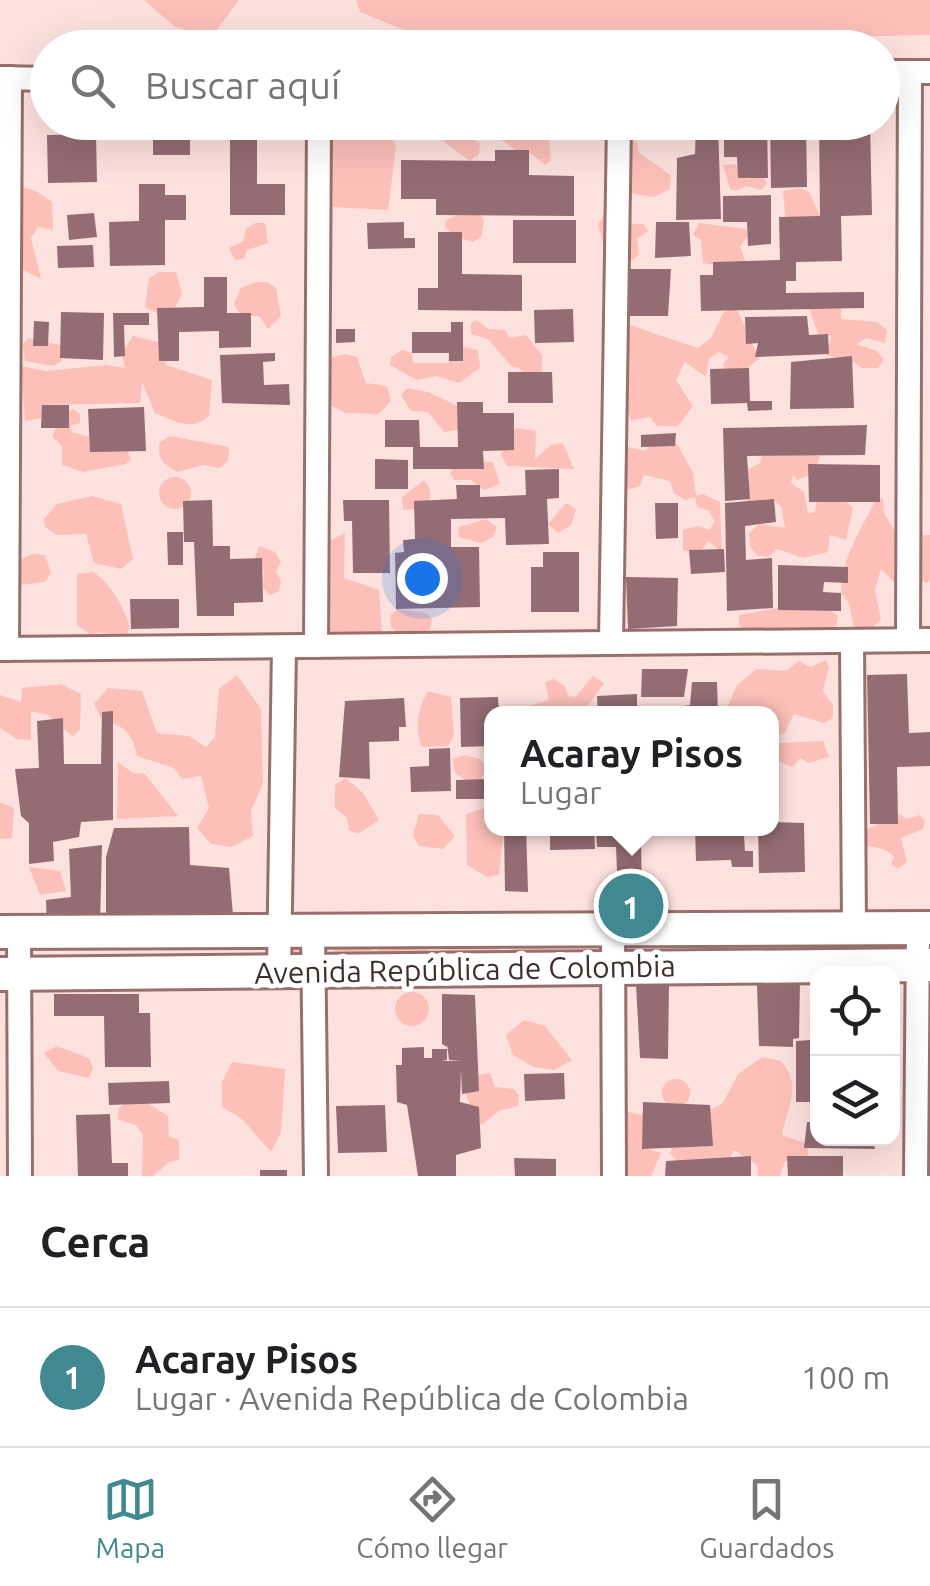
<!DOCTYPE html>
<html lang="es">
<head>
<meta charset="utf-8">
<style>
  body { margin:0; font-family:Ubuntu,sans-serif; background:#f2f2f2; color:#202124 }
  .controls { position:absolute; right:30px; bottom:30px; display:grid; overflow:hidden; border-radius:20px; box-shadow:0 10px 40px #0002 }
  .controls button { width:90px; height:90px; display:grid; place-items:center; padding:0; border:0; border-bottom:2px solid #e0e0e0; background:#fff; color:#202124; font:50px sans-serif }
  .you { position:absolute; left:422px; top:578px; width:35px; height:35px; margin:-25px; border:8px solid #fff; border-radius:50%; background:#1a73e8; box-shadow:0 0 0 15px #1a73e833 }
  .badge { display:grid; place-items:center; width:65px; height:65px; border-radius:50%; background:#418890; color:#fff; font-size:32px; font-weight:700 }
  .pin { position:absolute; translate:-50% -50%; border:5px solid #fff; box-shadow:0 2px 10px #0006 }
  .popup { position:absolute; left:484px; top:706px; width:295px; height:130px; box-sizing:border-box; display:grid; place-content:center; border-radius:20px; background:#fff; filter:drop-shadow(0 2px 8px #0005); font-size:32px; white-space:nowrap; color:#757577 }
  .popup b { font-size:38px; color:#202124 }
  .popup::after { content:''; position:absolute; left:50%; top:100%; margin-left:-20px; border:20px solid transparent; border-top-color:#fff }
  .list { margin:0; padding:0; list-style:none }
  h2 { display:flex; justify-content:space-between; align-items:center; height:130px; margin:0; padding:0 40px; font-size:42px }
  h2 small { font-size:32px; font-weight:400; color:#757577 }
  .list li { display:grid; grid-template-columns:65px 1fr auto; gap:30px; align-items:center; box-sizing:border-box; height:140px; padding:0 40px; border-top:2px solid #e0e0e0 }
  .list b { display:block; font-size:38px; white-space:nowrap }
  .list p { margin:0; font-size:32px; white-space:nowrap; color:#757577 }
  .list em { font-size:32px; font-style:normal; color:#757577 }
  .icon { flex:none; width:55px; height:55px; fill:none; stroke:currentColor; stroke-width:2; stroke-linecap:round; stroke-linejoin:round }
  .map { position:relative; flex:none; width:930px; height:1176px; overflow:hidden }
  .search { position:absolute; background:#fff; box-shadow:0 10px 40px #0002; left:30px; right:30px; top:30px; height:110px; display:flex; align-items:center; gap:25px; box-sizing:border-box; padding:0 35px; border-radius:55px; color:#757577; font-size:38px }
  .sheet { height:270px; background:#fff }
  nav { display:flex; justify-content:space-around; align-items:center; box-sizing:border-box; height:140px; border-top:2px solid #e0e0e0; background:#fff; font-size:28px; color:#757577 }
  nav a { display:grid; justify-items:center; gap:5px }
  nav .on { color:#418890 }
  .map>svg:first-child { display:block }
  .green { fill:#fcc0b9 }
  .building { fill:#946c73 }
  .lines { fill:none; stroke-linecap:round; stroke-linejoin:round }
  .street-casing { stroke:#97706b; stroke-width:28 }
  .secondary-casing { stroke:#97706b; stroke-width:38 }
  .street { stroke:#fff; stroke-width:22 }
  .secondary { stroke:#fff; stroke-width:32 }
  .labels { text-anchor:middle; dominant-baseline:central; stroke-width:10; stroke-linejoin:round; paint-order:stroke }
  .street-label { font-size:30px; fill:#402f2d; stroke:#fff }
</style>
</head>
<body>
<div class="map">
<svg width="930" height="1176" viewBox="0 0 930 1176">
  <rect width="100%" height="100%" fill="#fde1de"/>
  <g class="green">
    <path d="M144 0H239L211 38 175 27Z"/>
    <path d="M356 0H930V35L441 45 360 12Z"/>
    <path d="M349 123H383L396 146 388 210 333 207 332 136Z"/>
    <path d="M486 123H540L549 141 551 160 545 165 532 154 519 153 487 129Z"/>
    <path d="M460 126 464 135 480 143 479 154 470 161 444 142 443 131Z"/>
    <path d="M626 133 637 143 639 153 671 175 670 189 654 197 613 191Z"/>
    <path d="M735 164 746 179 763 176 767 184 761 190 746 186 736 191 730 189 723 165Z"/>
    <path d="M0 181 36 191 52 202 53 230 38 227 31 238 41 279 0 258Z"/>
    <path d="M800 188 809 192 822 220 786 224 783 191Z"/>
    <path d="M609 205 628 224H644L648 231 637 239 639 255 625 265 608 261 598 225Z"/>
    <path d="M463 212H479L484 221 481 237 473 242 454 236 445 227 446 220Z"/>
    <path d="M255 223H265L268 243 247 250 244 259 235 260 229 248 243 241 246 229Z"/>
    <path d="M699 223 746 229 749 234 740 247 747 265 732 268 703 263 701 240 693 235Z"/>
    <path d="M159 272H176L182 294 173 311 160 315 145 307 149 278Z"/>
    <path d="M256 282H267L276 288 281 316 268 329 259 316H241L234 304 241 288Z"/>
    <path d="M841 307V319L877 322 887 330 885 343 866 338 857 344 877 351 884 360 878 368H862L847 358 827 356 831 336 818 334 809 308Z"/>
    <path d="M730 309 738 311 759 359 729 382 723 364 729 357 719 352 709 359 706 377 685 362 676 380 693 406 678 426H657L650 417 631 420 623 404 627 324 698 348 711 338 723 313Z"/>
    <path d="M477 320 488 329 505 330 509 338 526 335 542 355V376L528 377 519 368 511 366 488 339 471 334V323Z"/>
    <path d="M133 336 163 343 166 365 212 380 209 416C190 432 175 421 155 413L142 382 140 403 42 405V418L25 421 21 366 46 371 106 365 125 368 122 353Z"/>
    <path d="M28 338 65 346 61 362 53 366 25 361 23 344Z"/>
    <path d="M463 347 478 350 480 368 459 383 436 376 417 380 390 365 391 357 402 350 412 353 413 363H448L449 353Z"/>
    <path d="M346 354 357 357 366 383 387 386 391 401 379 414 345 413 323 401 329 358Z"/>
    <path d="M407 388 428 392 460 407 458 430 444 432 428 412 411 411 401 395Z"/>
    <path d="M73 409 80 414V423L70 426 72 432 126 447 131 459 126 464 83 472 62 465V446L52 436 64 413Z"/>
    <path d="M517 428 536 431 535 459 551 445 563 443 574 469 507 466 501 455 509 431Z"/>
    <path d="M170 436 229 447 228 461 220 468 204 465 177 472C164 464 156 459 160 442Z"/>
    <path d="M674 439 693 472 696 496 703 494 720 502 722 552 708 541 699 554 683 550V530L698 526 709 530 715 522 709 511 697 507 695 497 685 500 674 493 670 481 644 475 640 486 623 491 621 459 629 447 645 451 653 442Z"/>
    <path d="M763 451 820 456 813 474 797 480 793 475 791 483 804 492 808 513 815 512 817 500 841 497 853 508 846 540 830 535 828 552 803 558 777 549 769 557 757 556 750 546 749 533 759 524 785 528 781 506 774 501 747 502 742 473 760 463Z"/>
    <path d="M458 462H493L500 484 484 490 471 480H454L450 473Z"/>
    <circle cx="175" cy="493" r="16"/>
    <path d="M424 480C432 490 433 497 425 508L403 510 402 497Z"/>
    <path d="M92 496 121 504 133 559 121 569 94 563 86 534 57 535 45 527 44 519 57 504Z"/>
    <path d="M883 498 884 513 895 532 903 529 902 582 896 584 881 569 875 590 881 620 864 634 854 629 849 603 841 593C842 555 861 531 876 499Z"/>
    <path d="M566 503 576 509 571 525 558 533 548 524Z"/>
    <path d="M486 519 497 527 493 537 481 543 458 537 459 527Z"/>
    <path d="M345 533 344 578 379 590 382 633 304 635 303 554Z"/>
    <path d="M920 535H930V581L926 583 918 579 915 543Z"/>
    <path d="M259 546 275 552 281 562 276 571 281 581 279 591 270 595 263 588 264 570 254 561Z"/>
    <path d="M32 554 45 555 51 573 45 582 19 585 14 563Z"/>
    <path d="M93 572C111 584 124 607 130 627L125 638 99 632 91 635 77 625V574Z"/>
    <path d="M789 606 830 610 838 616 835 635 750 637 739 625V615Z"/>
    <path d="M397 609 426 613 432 619 430 630 400 636 391 627 390 616Z"/>
    <path d="M826 660 829 668 823 691 833 705V718L824 723 794 714 784 734 771 735V714L725 713 737 685 757 669 786 671 799 661 810 667Z"/>
    <path d="M237 675 261 709 263 784 251 811 253 836 231 847 211 844 197 828 209 808 201 776 182 779 174 768 137 756C133 734 124 725 102 720L94 704 108 688 142 691 157 733 189 736 206 747 215 737 219 689Z"/>
    <path d="M593 676 604 683 583 713H535L529 706 549 700 545 682 554 679 565 686 568 696 575 697Z"/>
    <path d="M61 684 81 694 80 729 73 737 48 715 31 711V740L17 739 0 728V695L21 702 22 688Z"/>
    <path d="M428 691 451 697 454 735 448 746 422 747C414 727 418 709 428 691Z"/>
    <path d="M823 741 829 757 809 763 800 758 793 767 777 761 774 751 780 743Z"/>
    <path d="M465 755 480 759 487 768 476 787 455 773 453 759Z"/>
    <path d="M118 762 133 773 145 774 178 816 117 819Z"/>
    <path d="M346 778 363 793 379 820 358 834 349 830 347 818 335 808V785Z"/>
    <path d="M0 802 14 808 12 838 0 839Z"/>
    <path d="M485 808 491 809V828L504 829 499 875 487 877 467 865 466 814Z"/>
    <path d="M419 814 438 815 455 836 443 849 419 846 413 835Z"/>
    <path d="M900 814 906 819 920 815 925 821 923 829 901 838 907 862 898 869 891 864 894 857C884 846 877 849 866 845L865 830Z"/>
    <path d="M29 867 60 871 66 891 40 895Z"/>
    <path d="M306 920 367 925 364 942 374 952 380 949 374 937 378 922C407 922 413 925 429 951L463 948 485 938 504 953C522 944 534 939 551 953L553 964 506 967 496 976 466 975 458 967C443 966 440 970 427 975 411 981 395 970 379 967L368 979 349 977 333 955 336 947 320 943 306 952H285L278 945 286 923Z"/>
    <path d="M738 936 816 944 819 954H748L740 947Z"/>
    <circle cx="412" cy="1009" r="17"/>
    <path d="M524 1020 545 1026 572 1060 554 1070 534 1067 513 1055 506 1035Z"/>
    <path d="M57 1046 89 1058 93 1068 89 1078 58 1071 44 1053Z"/>
    <path d="M762 1057 781 1061C804 1089 786 1108 782 1135L808 1144V1160L785 1161 780 1176H758L757 1165 734 1150 725 1169 680 1165 670 1153 673 1144 706 1112 723 1103 738 1074Z"/>
    <path d="M232 1062 285 1069 281 1133 271 1152 241 1118 222 1107V1082Z"/>
    <path d="M490 1073 495 1087 514 1089 519 1096 518 1106 499 1111 482 1125 475 1121 466 1094 477 1075Z"/>
    <circle cx="676" cy="1093" r="14"/>
    <path d="M127 1101 149 1104 168 1116 169 1136 179 1140V1160L169 1162 153 1176H142L143 1135 136 1125 117 1119 119 1108Z"/>
    <path d="M618 1110 643 1115 648 1149 661 1153 651 1176H617Z"/>
  </g>
  <g class="building">
    <rect x="153" y="122" width="37" height="33"/>
    <path d="M230 122H257V184H285V215H230Z"/>
    <path d="M724 122H767L768 178H738L737 157H724Z"/>
    <path d="M770 122 806 124 807 187 771 188Z"/>
    <path d="M819 122H870L872 215 841 216 842 261 796 262V281H786V293L864 292V308L701 311 700 275H713V262L780 260 779 217 820 216Z"/>
    <path d="M718 123 721 219 676 220 677 158 695 154 696 124Z"/>
    <path d="M96 134 97 182 48 183 47 135Z"/>
    <path d="M495 150H529V175L574 176V216L436 215V199H401V160L495 161Z"/>
    <path d="M139 184H165V195H186V220H165V265L110 266 109 222 139 221Z"/>
    <path d="M771 195V244L748 246 747 222H723V196Z"/>
    <path d="M94 213 97 237 69 240 67 215Z"/>
    <rect x="513" y="220" width="63" height="43"/>
    <path d="M404 222V238H415V248L368 249 367 223Z"/>
    <path d="M656 222H689L691 256 655 258Z"/>
    <path d="M438 232H462V274L522 275V311L418 310V288H438Z"/>
    <path d="M93 245 94 267 58 268 57 246Z"/>
    <path d="M622 269H671L668 316H623Z"/>
    <path d="M204 277H227V313H251V347L219 348V331L179 332V361H159L157 308 204 307Z"/>
    <path d="M573 309 574 342 535 343 534 310Z"/>
    <path d="M61 312 104 313 103 360 60 358Z"/>
    <path d="M113 313H149V325H124L125 356 114 357Z"/>
    <path d="M807 316 809 335 828 334 829 354 755 357 758 343 746 344 745 317Z"/>
    <path d="M34 321 49 322 48 346H33Z"/>
    <path d="M451 322H463V361H449V353H412V332H451Z"/>
    <path d="M336 329H355V342L336 343Z"/>
    <path d="M275 353V361L263 362 264 385 289 384 290 405 222 403 220 355Z"/>
    <path d="M852 356 854 408 790 409 791 362Z"/>
    <path d="M749 368 750 401H772V410L748 411 747 403 711 404 710 369Z"/>
    <path d="M508 372H552L553 403H508Z"/>
    <path d="M457 402H483V413H514V450L483 451 484 469H413V447H385V420H419L420 447H458Z"/>
    <path d="M42 405H69V428H41Z"/>
    <path d="M144 407 146 451 90 452 88 409Z"/>
    <path d="M867 425 865 455 747 456 750 499 725 501 723 428Z"/>
    <path d="M676 433 675 446 641 447V435Z"/>
    <path d="M375 459 408 460V489H375Z"/>
    <path d="M808 464 880 465V502H809Z"/>
    <path d="M559 469V498L547 499 549 544 506 545 505 518 451 519V547H479L480 607 396 609 395 553 404 552 403 540 415 539 414 501 457 499 456 485H480V497L526 495 525 470Z"/>
    <path d="M774 499 776 522 745 526 746 560 772 558 773 608 727 611 725 503Z"/>
    <path d="M212 500 213 546H230V559L262 558 263 602 234 603V616H197L194 542H184L183 501Z"/>
    <path d="M343 500H389L390 573H353L352 521H344Z"/>
    <path d="M655 503H678V538L656 539Z"/>
    <path d="M167 532H183V565H168Z"/>
    <path d="M724 549 725 572 691 574 689 550Z"/>
    <path d="M543 552H579V612H531V567H543Z"/>
    <path d="M778 565 848 567V583L824 582 823 592 841 593V611L778 610Z"/>
    <path d="M626 577 678 578 677 626 628 629Z"/>
    <path d="M130 599H179V628L131 629Z"/>
    <path d="M642 669H688L684 697H641Z"/>
    <path d="M907 674 909 733 930 732V766L897 767 898 824H870L867 675Z"/>
    <path d="M692 682H717L718 714H658L657 710 690 705Z"/>
    <path d="M637 694V714H598L597 696Z"/>
    <path d="M498 697 499 714H491V746L461 747 460 698Z"/>
    <path d="M404 698 406 727H399V741L369 742 370 779 339 777 345 701Z"/>
    <path d="M113 711V820L81 822 79 837 53 842 54 861 29 864V823L21 816 15 769 39 768 37 721 63 718 64 764H101L102 712Z"/>
    <path d="M450 748 451 791 411 792 410 767 429 766V749Z"/>
    <path d="M489 779 490 799H456V780Z"/>
    <path d="M771 822 804 823 805 872 759 873 758 828H771Z"/>
    <path d="M189 827 190 865 229 868 233 915 106 919V857L114 828Z"/>
    <path d="M504 828H526L528 892 505 891Z"/>
    <path d="M550 828H594L595 849 550 850Z"/>
    <path d="M596 828H641L642 920H619L616 847H597Z"/>
    <path d="M695 828H751V836H744L745 851H753V867H732L731 860 696 861Z"/>
    <path d="M102 845 100 924 47 927 46 900 71 897 69 849Z"/>
    <path d="M598 890H617L616 925H597Z"/>
    <path d="M800 982 799 1038 793 1039V1047L759 1046 757 985Z"/>
    <path d="M636 985H669L668 1059 640 1058Z"/>
    <path d="M54 994H139V1013H150L151 1067H105L104 1016H54Z"/>
    <path d="M442 994 475 995 479 1091 462 1094 461 1069 460 1102 479 1107 481 1148 456 1155V1176H418L407 1105 397 1102 396 1065H402V1048L424 1047V1058H432V1049H447V1060L442 1061H461L449 1060 447 1044V1047L442 1044Z"/>
    <path d="M811 1040 813 1102H796V1041Z"/>
    <path d="M564 1073 565 1099 525 1101 524 1074Z"/>
    <path d="M169 1081 170 1103 109 1105 108 1083Z"/>
    <path d="M643 1102 710 1105 713 1146 642 1149Z"/>
    <path d="M385 1105 387 1152 338 1153 336 1106Z"/>
    <path d="M110 1114 112 1163H128V1176H78L76 1115Z"/>
    <path d="M807 1122H818V1138H873L875 1149 804 1148Z"/>
    <path d="M751 1156V1176H665L666 1161Z"/>
    <path d="M787 1156H843V1176H788Z"/>
    <path d="M514 1158 556 1159V1176H515Z"/>
    <rect x="260" y="1170" width="27" height="6"/>
  </g>
  <g class="lines">
    <defs>
      <g id="street">
        <path d="M882 72H930"/>
        <path d="M0 78 48 79"/>
        <path d="M908 640 910 72"/>
        <path d="M852 641 854 927"/>
        <path d="M611 643 619 122"/>
        <path d="M316 646 319 122"/>
        <path d="M0 649 930 640"/>
        <path d="M7 649 10 78"/>
        <path d="M613 929 614 1176"/>
        <path d="M313 930 316 1176"/>
        <path d="M19 932 20 1176"/>
        <path d="M279 971 284 647"/>
        <path d="M916 1176 918 928"/>
      </g>
      <g id="secondary">
        <path d="M0 932 930 928"/>
        <path d="M0 974 930 965"/>
      </g>
    </defs>
    <use href="#street" class="street-casing"/>
    <use href="#secondary" class="secondary-casing"/>
    <use href="#street" class="street"/>
    <use href="#secondary" class="secondary"/>
  </g>
  <g class="labels">
    <g class="street-label">
      <text transform="translate(465 969) rotate(-1)">Avenida República de Colombia</text>
    </g>
  </g>
</svg>
<div class="controls">
<button><svg class="icon" aria-label="locate" viewBox="0 0 24 24"><circle cx="12" cy="12" r="6"/><path d="M12 2v4M12 18v4M2 12h4M18 12h4"/></svg></button>
<button><svg class="icon" aria-label="layers" viewBox="0 0 24 24"><path d="M12 4l9 5-9 5-9-5zM3 14l9 5 9-5"/></svg></button>
</div>
<div class="you"></div>
<div class="pin badge" style="left:631px;top:906px">1</div>
<div class="popup"><b>Acaray Pisos</b>Lugar</div>
<div class="search"><svg class="icon" aria-label="search" viewBox="0 0 24 24"><circle cx="10" cy="10" r="6"/><path d="M15 15l6 6"/></svg>Buscar aquí</div>
</div>
<section class="sheet">
<h2>Cerca<small></small></h2>
<ul class="list">
<li><span class="badge">1</span><div><b>Acaray Pisos</b><p>Lugar · Avenida República de Colombia</p></div><em>100 m</em></li>
</ul>
</section>
<nav>
<a class="on"><svg class="icon" aria-label="map" viewBox="0 0 24 24"><path d="M3 6l6-2 6 2 6-2v14l-6 2-6-2-6 2zM9 4v14M15 6v14"/></svg>Mapa</a>
<a><svg class="icon" aria-label="directions" viewBox="0 0 24 24"><path d="M12 3l9 9-9 9-9-9zM9 14v-3h6M13 9l2 2-2 2"/></svg>Cómo llegar</a>
<a><svg class="icon" aria-label="saved" viewBox="0 0 24 24"><path d="M7 4h10v16l-5-4-5 4z"/></svg>Guardados</a>
</nav>
</body>
</html>
